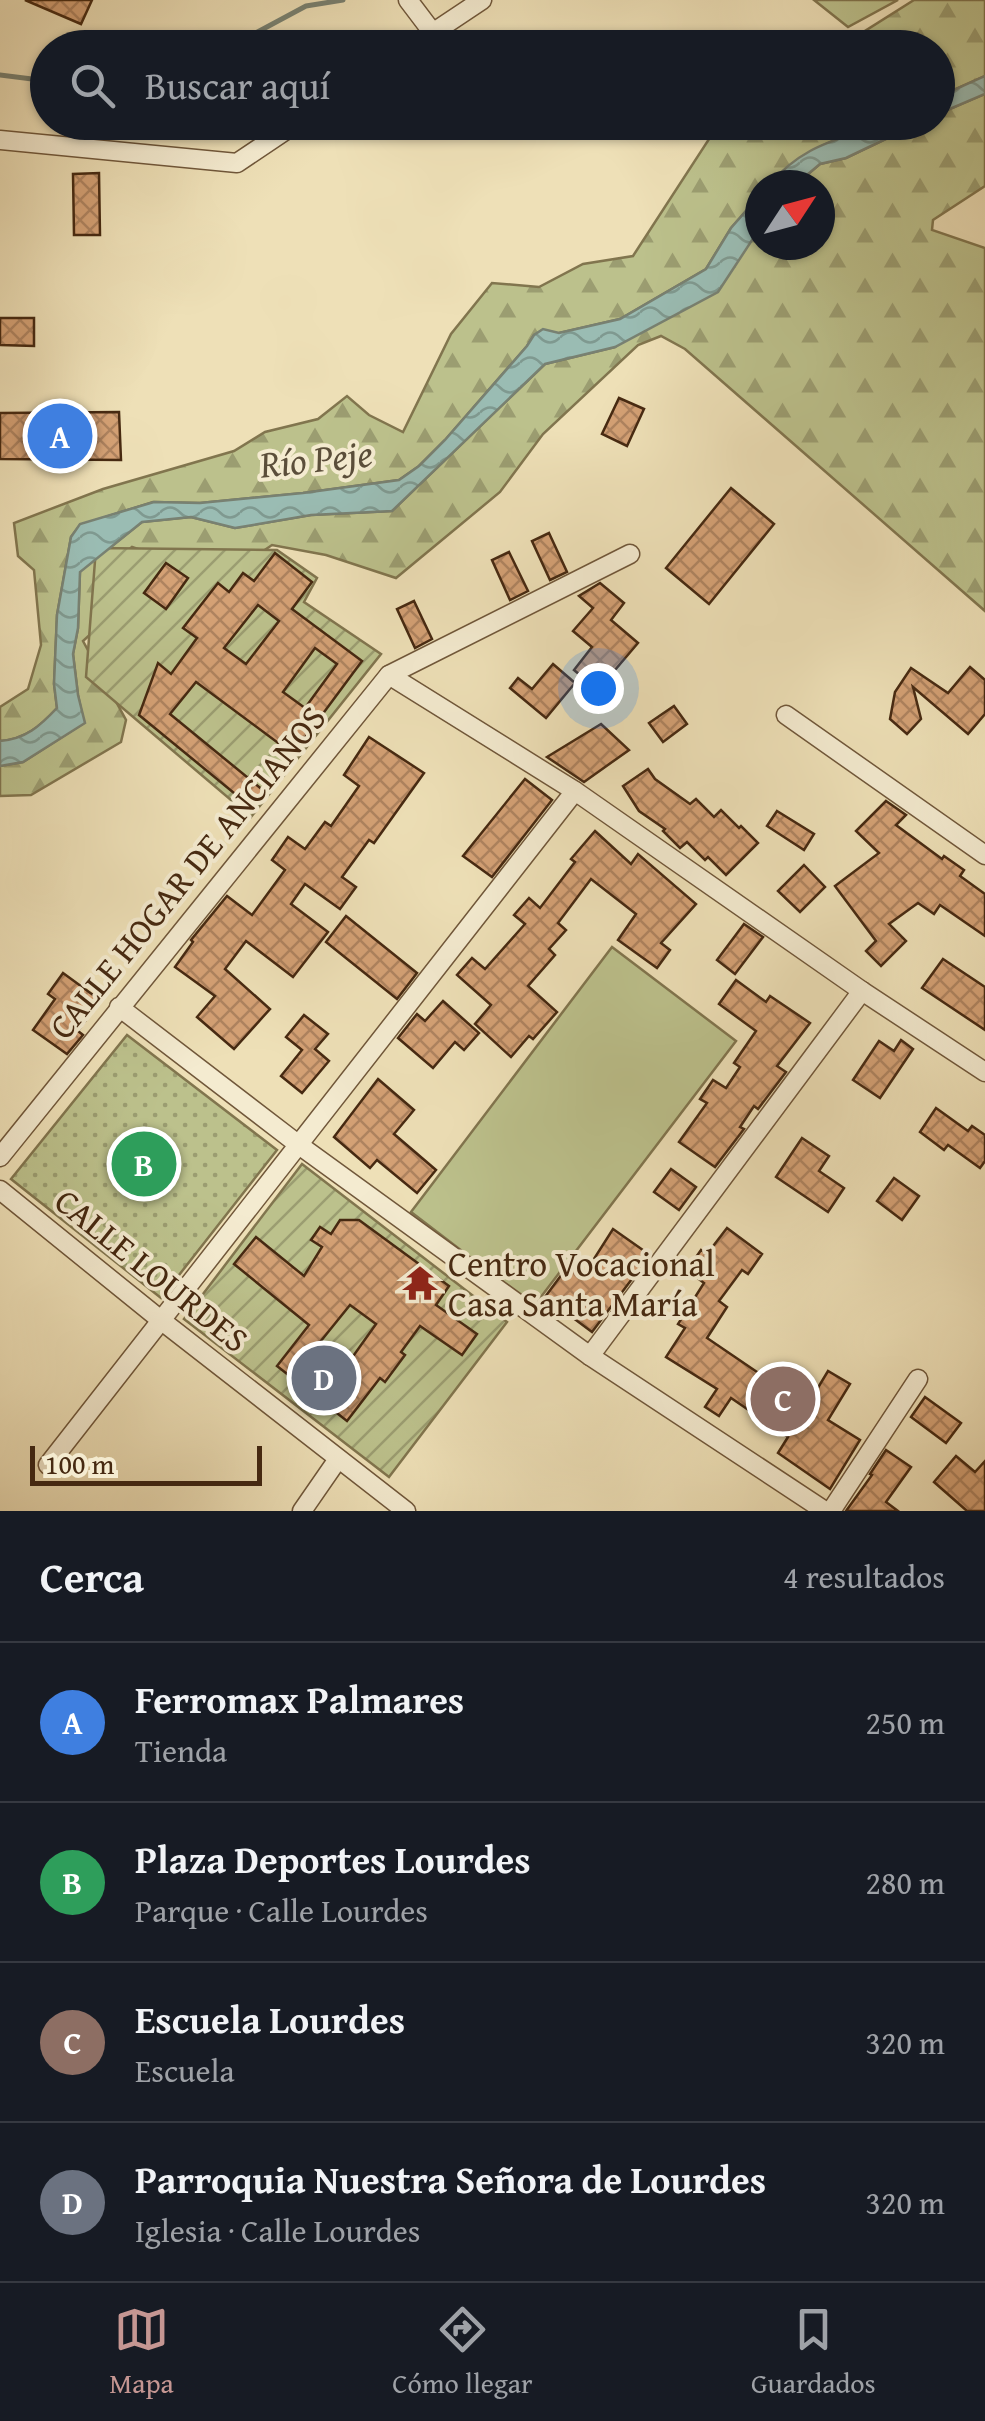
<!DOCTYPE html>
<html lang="es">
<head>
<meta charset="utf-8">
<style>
  body { margin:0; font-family:"Gentium Book Plus",serif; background:#20242c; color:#f1f3f6 }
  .compass { position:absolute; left:745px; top:170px; width:90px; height:90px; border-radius:50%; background:#171b24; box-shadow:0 2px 8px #0004; rotate:54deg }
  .scale { position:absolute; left:30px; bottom:25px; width:232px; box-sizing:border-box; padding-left:10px; border:5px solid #462911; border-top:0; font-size:28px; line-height:35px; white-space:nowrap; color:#462911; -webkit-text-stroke:8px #f4ebd0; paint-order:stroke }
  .you { position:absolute; left:598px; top:688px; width:35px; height:35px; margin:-25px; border:8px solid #fff; border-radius:50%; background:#1a73e8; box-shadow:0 0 0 15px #1a73e833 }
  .badge { display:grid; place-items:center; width:65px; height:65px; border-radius:50%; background:#c59692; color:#fff; font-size:32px; font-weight:700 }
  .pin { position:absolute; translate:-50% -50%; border:5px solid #fff; box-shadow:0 2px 10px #0006 }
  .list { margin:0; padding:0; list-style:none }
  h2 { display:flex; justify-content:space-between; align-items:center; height:130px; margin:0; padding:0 40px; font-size:42px }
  h2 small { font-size:32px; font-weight:400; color:#9ea1a6 }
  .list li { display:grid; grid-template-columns:65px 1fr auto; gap:30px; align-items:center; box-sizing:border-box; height:160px; padding:0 40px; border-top:2px solid #363941 }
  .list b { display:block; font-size:38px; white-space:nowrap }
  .list p { margin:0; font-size:32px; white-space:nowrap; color:#9ea1a6 }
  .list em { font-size:32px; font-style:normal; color:#9ea1a6 }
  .icon { flex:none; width:55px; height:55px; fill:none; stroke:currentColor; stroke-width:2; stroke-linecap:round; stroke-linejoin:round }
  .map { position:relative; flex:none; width:985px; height:1511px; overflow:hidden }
  .search { position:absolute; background:#171b24; box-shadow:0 2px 8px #0004; left:30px; right:30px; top:30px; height:110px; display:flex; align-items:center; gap:25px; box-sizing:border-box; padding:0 35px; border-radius:55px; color:#9ea1a6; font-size:38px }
  .sheet { height:770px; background:#171b24 }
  nav { display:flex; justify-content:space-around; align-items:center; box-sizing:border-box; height:140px; border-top:2px solid #363941; background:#171b24; font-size:28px; color:#9ea1a6 }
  nav a { display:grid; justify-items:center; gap:5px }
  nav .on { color:#c59692 }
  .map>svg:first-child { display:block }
  .grass { fill:#bcc18c; stroke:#81754e; stroke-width:2.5 }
  .forest { fill:url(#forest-firs); stroke:#81754e; stroke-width:2.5 }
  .park { fill:url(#park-dots); stroke:#81754e; stroke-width:2.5 }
  .garden { fill:url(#garden-furrows); stroke:#81754e; stroke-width:2.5 }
  .water { fill:url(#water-waves); stroke:#788172; stroke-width:2.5 }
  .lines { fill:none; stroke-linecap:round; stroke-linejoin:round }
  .stream { stroke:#788172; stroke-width:5 }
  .building { fill:url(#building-cross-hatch); stroke:#462911; stroke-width:2.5; fill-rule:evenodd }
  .minor-casing { stroke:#70573a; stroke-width:21 }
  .minor { stroke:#f4ebd0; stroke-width:18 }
  .labels { text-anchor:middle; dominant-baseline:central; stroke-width:8; stroke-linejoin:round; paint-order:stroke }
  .street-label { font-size:35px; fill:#462911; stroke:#f4ebd0 }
  .poi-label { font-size:35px; fill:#462911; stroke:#f4ebd0; text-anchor:start }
  .water-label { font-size:38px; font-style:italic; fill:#5b4e3a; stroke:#f4ebd0 }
</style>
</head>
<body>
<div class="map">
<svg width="985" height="1511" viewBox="0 0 985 1511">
  <defs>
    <pattern id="forest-firs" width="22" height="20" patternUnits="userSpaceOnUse" patternTransform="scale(2.5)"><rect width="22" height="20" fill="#bcc18c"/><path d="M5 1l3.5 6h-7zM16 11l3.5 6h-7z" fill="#9b9d71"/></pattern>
    <pattern id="park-dots" width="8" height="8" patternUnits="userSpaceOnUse" patternTransform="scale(2.5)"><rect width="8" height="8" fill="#bcc18c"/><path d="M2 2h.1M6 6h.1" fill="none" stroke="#9b9d71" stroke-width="1.8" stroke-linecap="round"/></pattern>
    <pattern id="garden-furrows" width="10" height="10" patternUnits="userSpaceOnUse" patternTransform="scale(2.5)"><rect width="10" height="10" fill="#bcc18c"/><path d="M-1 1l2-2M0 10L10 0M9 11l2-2" fill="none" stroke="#9b9d71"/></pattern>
    <pattern id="water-waves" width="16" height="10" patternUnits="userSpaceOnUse" patternTransform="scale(2.5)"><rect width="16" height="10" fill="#9abcb3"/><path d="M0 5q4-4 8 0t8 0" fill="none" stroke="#7f9990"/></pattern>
    <pattern id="building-cross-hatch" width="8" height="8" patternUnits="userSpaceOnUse" patternTransform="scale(2.5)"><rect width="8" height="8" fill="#d4a175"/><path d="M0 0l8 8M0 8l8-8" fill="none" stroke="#ae835f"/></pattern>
  </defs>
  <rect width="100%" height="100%" fill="#eee0b7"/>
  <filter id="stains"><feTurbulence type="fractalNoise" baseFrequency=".002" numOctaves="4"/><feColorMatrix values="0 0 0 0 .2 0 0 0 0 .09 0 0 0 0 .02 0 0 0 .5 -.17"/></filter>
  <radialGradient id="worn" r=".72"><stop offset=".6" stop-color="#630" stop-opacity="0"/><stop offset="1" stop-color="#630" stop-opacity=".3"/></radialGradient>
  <g class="grass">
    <path d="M814 0H898L848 27Z"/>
    <path d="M612 947 736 1041 534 1306 411 1212Z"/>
  </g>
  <g class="forest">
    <path d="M914 0H985V76L938 97V48L867 47 865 31Z"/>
    <path d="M985 94V186L933 220 932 230 985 248V611L685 349 661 336 638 345 543 434 500 492 396 578 326 555 272 545 238 568 167 559 132 547 107 568 106 620 83 641 126 720 121 742 31 795 0 796V766L23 762 84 723 78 695 73 654 78 628 80 571 142 522 191 517 235 528 311 515 392 511 545 364 615 347 752 238 760 228V245H820V185H795L820 164 846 158 919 123 938 122V114Z"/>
    <path d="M717 123H883C840 137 799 150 769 185H760V195L731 228 706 269 620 319 559 333 534 335 527 346 445 440 419 466 399 480 303 493 200 503 153 502 80 525 71 537 57 615 54 684 57 708C40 726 26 739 0 741V707L28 689 41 645 34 570 18 556 14 523 103 489 234 451 265 432 318 419 347 396 369 415 403 432 451 334 492 283 539 287 583 264 633 256 713 133Z"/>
  </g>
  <path class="park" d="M127 1035 277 1150 161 1298 11 1179Z"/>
  <g class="garden">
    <path d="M96 548 277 550 317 578 304 602 381 654 251 817 86 677Z"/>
    <path d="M302 1164 507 1322 389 1477 184 1319Z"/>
  </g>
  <g class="water">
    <path d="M985 76V94L938 114V97Z"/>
    <path d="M883 123H919L846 158 820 164 795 185H769C804 144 836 141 883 123Z"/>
    <path d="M760 195V228L718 292 615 347 545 364 392 511 311 515 235 528 191 517 142 522 80 572 78 628 73 654 78 695 85 723 23 762 0 766V741C26 739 40 726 57 708L54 684 57 615 71 537 80 524 154 502 200 503 303 493 399 480 419 466 445 440 527 346 534 335 543 329 559 333 620 319 706 269 731 228Z"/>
  </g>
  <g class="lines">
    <g class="stream">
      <path d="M195 48 199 45 239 42 306 6 343 0"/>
      <path d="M0 75 48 81"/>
    </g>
  </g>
  <g class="building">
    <path d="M25 0H92L81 24Z"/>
    <path d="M99 173 100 235H74L73 174Z"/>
    <path d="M0 318H34V346L0 345Z"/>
    <path d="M619 398 644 409 627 446 602 434Z"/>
    <path d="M119 412 121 460 0 459V413Z"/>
    <path d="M731 488 774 524 709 604 666 568Z"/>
    <path d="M549 533 567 572 550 580 532 541Z"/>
    <path d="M509 552 528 591 510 600 492 560Z"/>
    <path d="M275 553 312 582 292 609 362 661 293 754 196 682 170 714 264 791 251 807 139 715 158 663 171 674 197 638 183 628 218 583 229 592 243 573 254 581ZM258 605 279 621 246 664 224 648ZM315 648 337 664 305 708 283 692Z"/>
    <path d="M166 563 188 578 166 609 144 593Z"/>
    <path d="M600 583 624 603 611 620 638 643 598 690 574 670 592 647 573 631 593 608 579 596Z"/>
    <path d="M414 601 432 639 415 648 397 609Z"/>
    <path d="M553 664 575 683 546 718 510 688 518 678 532 689Z"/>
    <path d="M970 667 985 680V714L968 734 913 687 921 719 907 734 890 719 895 692 911 668 948 693Z"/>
    <path d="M674 706 687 724 663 742 649 723Z"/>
    <path d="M601 724 629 750 584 782 547 757Z"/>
    <path d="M369 737 424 773 374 843 369 840 342 877 356 887 340 909 305 884 291 904 328 932 293 977 246 941 225 969 270 1009 234 1049 197 1017 215 996 175 967 193 942 191 940 227 896 252 915 285 870 272 860 288 837 305 849 325 822 331 826 359 786 344 775Z"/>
    <path d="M648 769 655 779 690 804 696 799 714 817 721 810 739 828 741 826 758 843 726 875 708 857 705 860 687 842 680 848 663 831 665 829 639 811 623 786Z"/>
    <path d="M525 779 552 800 492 877 463 856Z"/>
    <path d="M886 801 906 815 896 825 942 859 944 856 964 870 960 876 985 894V936L940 905 934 914 918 903 889 924 906 941 881 966 866 951 876 941 835 886 879 853 856 831Z"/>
    <path d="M777 811 814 834 804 850 767 826Z"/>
    <path d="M595 831 631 864 638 854 696 904 661 943 670 950 657 968 618 940 636 914 591 879 558 923 566 930 549 949 555 955 528 986 557 1012 533 1039 529 1036 511 1057 475 1024 491 1005 457 975 472 958 485 969 525 924 514 915 529 898 540 908 575 862 571 859Z"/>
    <path d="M804 865 825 887 800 912 778 891Z"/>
    <path d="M346 916 417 973 397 999 326 942Z"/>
    <path d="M744 924 763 937 735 974 717 960Z"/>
    <path d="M943 959 985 987V1030L922 988Z"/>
    <path d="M63 973 100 1000 78 1031 83 1035 67 1054 33 1030 55 999 48 994Z"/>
    <path d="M736 980 766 1002 770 996 810 1023 777 1066 786 1072 758 1109 754 1106 740 1127 744 1129 715 1167 679 1142 707 1103 700 1099 713 1080 726 1088 740 1067 734 1063 756 1031 719 1004Z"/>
    <path d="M443 1001 479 1033 464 1050 455 1042 433 1068 398 1038 417 1014 425 1021Z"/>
    <path d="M304 1015 328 1034 315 1049 329 1061 302 1093 281 1076 302 1050 286 1037Z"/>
    <path d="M901 1040 913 1049 880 1098 853 1080 879 1041 894 1051Z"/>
    <path d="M378 1079 414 1110 394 1134 436 1170 417 1193 377 1160 370 1168 334 1137Z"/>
    <path d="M936 1108 968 1131 972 1126 985 1135V1161L980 1168 948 1145 944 1150 920 1132Z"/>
    <path d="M802 1138 829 1156 819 1171 844 1188 828 1212 776 1177Z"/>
    <path d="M671 1169 696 1187 679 1210 654 1192Z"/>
    <path d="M894 1178 919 1196 902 1220 877 1201Z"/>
    <path d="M340 1220H359L449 1286 436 1305 477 1334 462 1355 420 1326 401 1352 405 1355 385 1382 380 1378 347 1421 277 1366 309 1325 234 1264 256 1237 304 1276 322 1247 311 1240 320 1227 331 1234ZM350 1305 376 1324 344 1369 316 1347Z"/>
    <path d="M727 1228 762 1254 748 1274 742 1270 719 1301 727 1307 707 1338 807 1406 828 1371 850 1384 828 1420 860 1440 830 1489 778 1453 788 1437 731 1398 719 1416 705 1407 717 1389 666 1357 685 1328 678 1324 704 1283 687 1270 701 1250 707 1254Z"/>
    <path d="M613 1229 650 1255 592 1332 545 1297 571 1262 585 1273Z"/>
    <path d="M925 1397 961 1423 946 1443 911 1417Z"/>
    <path d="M886 1450 911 1467 886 1502 898 1511H846L872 1475 870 1474Z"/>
    <path d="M956 1456 975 1472 985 1461V1511H967L934 1482Z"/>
  </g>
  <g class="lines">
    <defs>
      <g id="minor">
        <path d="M408 0 433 33"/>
        <path d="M410 48 482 0"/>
        <path d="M0 140 237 163 298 122"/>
        <path d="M389 675 575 791 862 991 985 1072"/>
        <path d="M786 715 985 855"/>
        <path d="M119 1007 299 1145 590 1356 825 1511"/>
        <path d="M0 1157 389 675 630 554"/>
        <path d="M0 1190 162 1321 406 1511"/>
        <path d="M590 1356 862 991"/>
        <path d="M48 1465 575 791"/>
        <path d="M302 1511 338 1459"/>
        <path d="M831 1511 918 1379"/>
      </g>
    </defs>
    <use href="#minor" class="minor-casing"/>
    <use href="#minor" class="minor"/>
  </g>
  <defs>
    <symbol id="temple-bare" viewBox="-9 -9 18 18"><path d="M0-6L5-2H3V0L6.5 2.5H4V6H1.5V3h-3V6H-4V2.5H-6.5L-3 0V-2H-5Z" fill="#8f2418" stroke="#f4ebd0" stroke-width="2.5" paint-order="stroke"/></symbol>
  </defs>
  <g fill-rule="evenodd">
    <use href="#temple-bare" x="395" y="1258" width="50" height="50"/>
  </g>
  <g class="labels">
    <g class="street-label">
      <text transform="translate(187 872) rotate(-51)">CALLE HOGAR DE ANCIANOS</text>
      <text transform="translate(152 1270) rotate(39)">CALLE LOURDES</text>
    </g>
    <g class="poi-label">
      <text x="448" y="1263">Centro Vocacional<tspan x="448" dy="40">Casa Santa María</tspan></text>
    </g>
    <g class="water-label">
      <text transform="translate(316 458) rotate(-6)">Río Peje</text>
    </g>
  </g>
  <rect width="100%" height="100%" filter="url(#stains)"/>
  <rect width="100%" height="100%" fill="url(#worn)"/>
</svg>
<svg class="compass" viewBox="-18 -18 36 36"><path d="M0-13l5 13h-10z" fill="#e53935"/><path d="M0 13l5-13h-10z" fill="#9ea1a6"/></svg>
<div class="scale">100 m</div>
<div class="you"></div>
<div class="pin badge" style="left:60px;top:436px;background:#3f7fe0">A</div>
<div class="pin badge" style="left:144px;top:1164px;background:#2e9e5b">B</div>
<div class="pin badge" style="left:783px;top:1399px;background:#8d6e63">C</div>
<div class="pin badge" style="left:324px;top:1378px;background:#6b7280">D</div>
<div class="search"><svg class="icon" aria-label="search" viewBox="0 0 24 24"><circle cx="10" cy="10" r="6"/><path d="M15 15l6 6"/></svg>Buscar aquí</div>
</div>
<section class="sheet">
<h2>Cerca<small>4 resultados</small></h2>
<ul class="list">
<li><span class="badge" style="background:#3f7fe0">A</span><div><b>Ferromax Palmares</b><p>Tienda</p></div><em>250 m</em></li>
<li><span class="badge" style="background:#2e9e5b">B</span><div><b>Plaza Deportes Lourdes</b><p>Parque · Calle Lourdes</p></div><em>280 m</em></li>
<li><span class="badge" style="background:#8d6e63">C</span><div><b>Escuela Lourdes</b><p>Escuela</p></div><em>320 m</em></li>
<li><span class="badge" style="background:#6b7280">D</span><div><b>Parroquia Nuestra Señora de Lourdes</b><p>Iglesia · Calle Lourdes</p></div><em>320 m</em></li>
</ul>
</section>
<nav>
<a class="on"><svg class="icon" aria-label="map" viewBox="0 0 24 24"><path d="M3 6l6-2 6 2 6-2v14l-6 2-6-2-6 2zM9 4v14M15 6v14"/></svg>Mapa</a>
<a><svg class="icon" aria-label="directions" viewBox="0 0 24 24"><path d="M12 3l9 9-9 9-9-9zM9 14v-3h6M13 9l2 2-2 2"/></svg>Cómo llegar</a>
<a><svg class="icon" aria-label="saved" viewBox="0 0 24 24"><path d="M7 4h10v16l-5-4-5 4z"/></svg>Guardados</a>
</nav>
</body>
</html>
